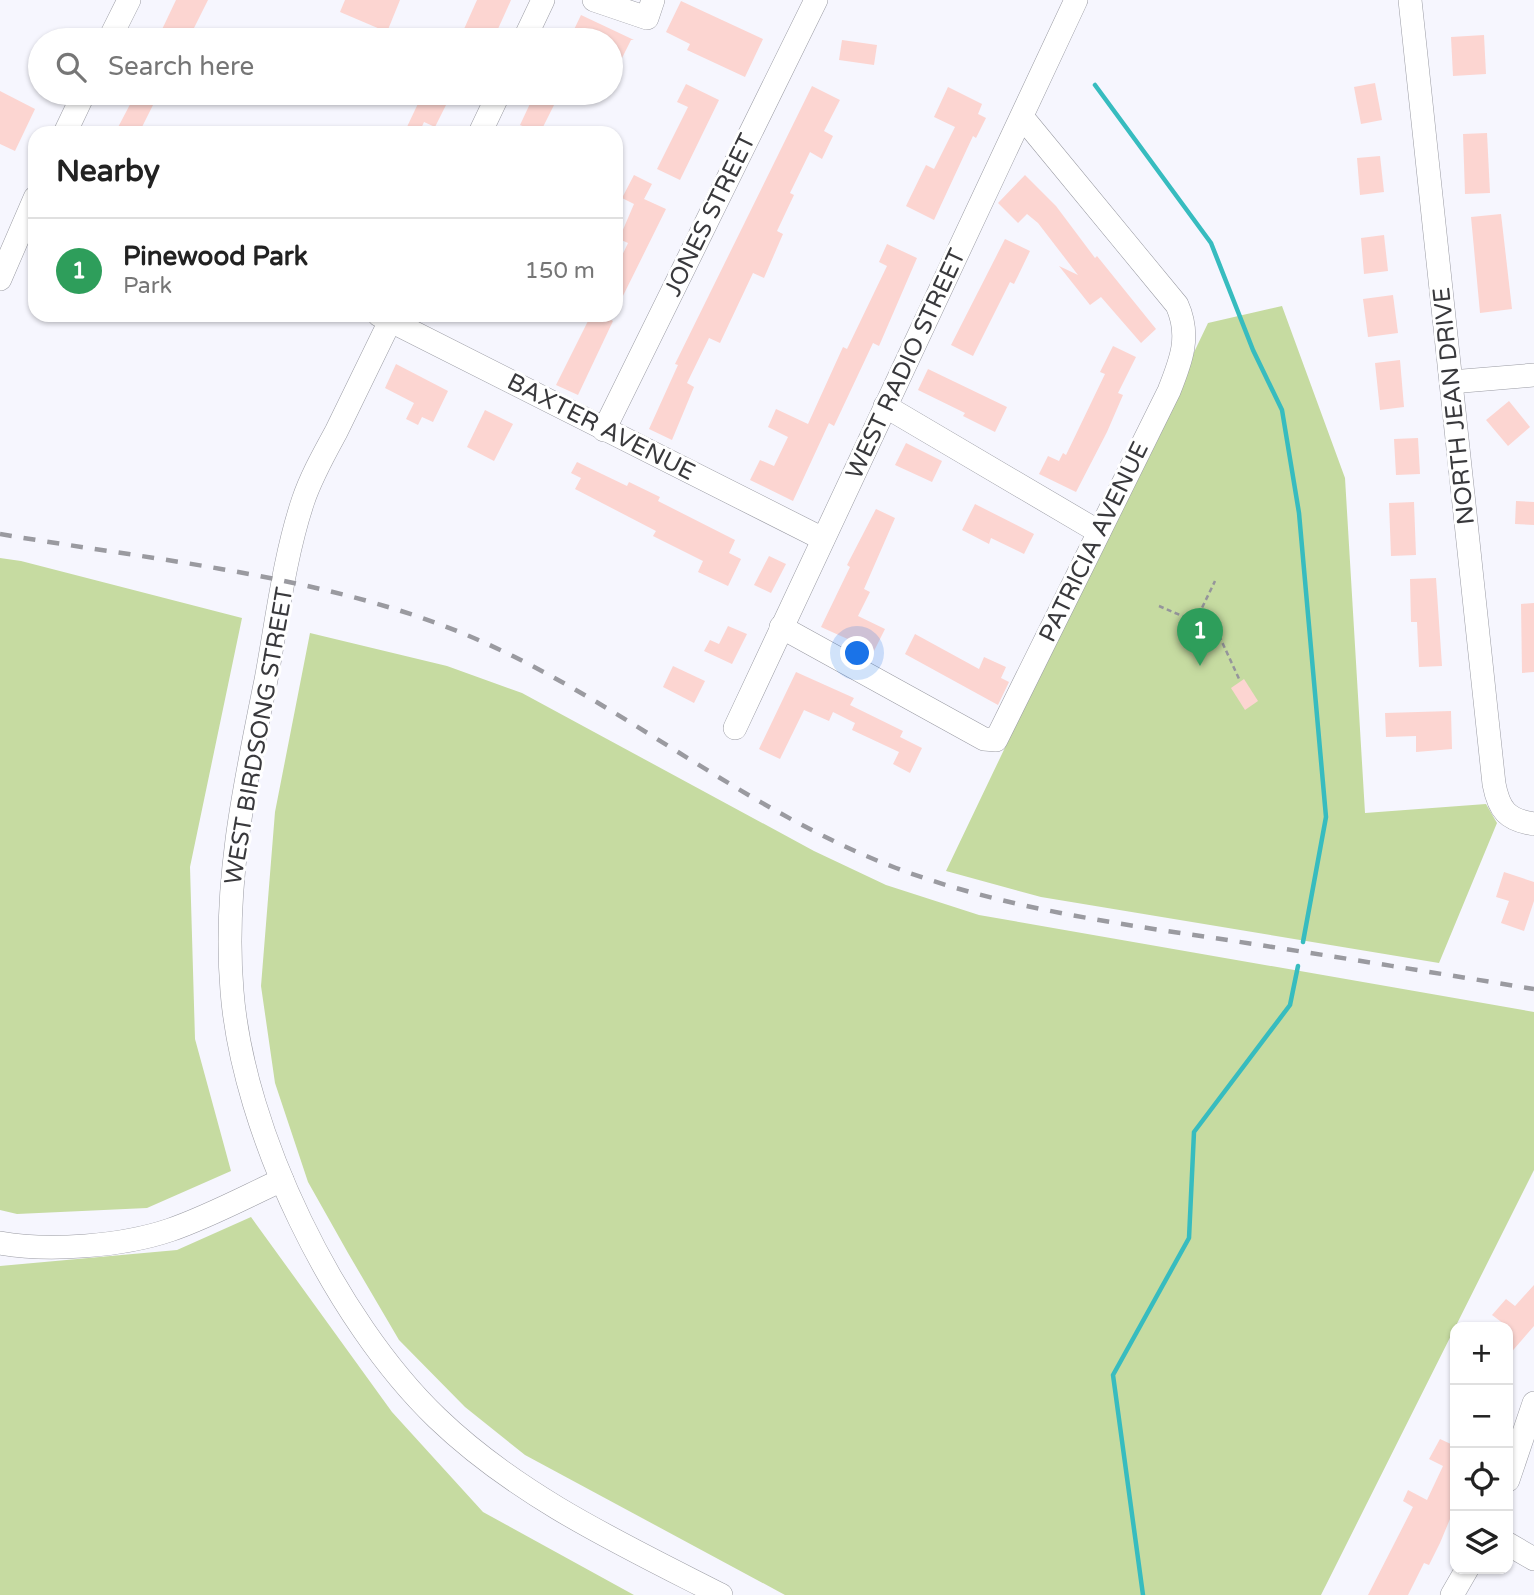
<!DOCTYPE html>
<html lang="en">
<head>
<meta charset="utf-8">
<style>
  body { margin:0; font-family:"Varela Round",sans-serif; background:#f2f2f2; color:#222 }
  .controls { position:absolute; right:21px; bottom:21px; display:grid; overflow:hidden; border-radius:14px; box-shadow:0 2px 5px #0004 }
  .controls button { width:63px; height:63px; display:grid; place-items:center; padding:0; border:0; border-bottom:2px solid #e0e0e0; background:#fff; color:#222; font:35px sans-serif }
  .you { position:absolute; left:858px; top:654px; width:24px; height:24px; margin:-18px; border:5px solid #fff; border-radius:50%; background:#1a73e8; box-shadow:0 0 0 10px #1a73e833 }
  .badge { display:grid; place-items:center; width:46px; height:46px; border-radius:50%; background:#7262dc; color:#fff; font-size:23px; font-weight:700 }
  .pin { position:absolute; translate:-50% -58px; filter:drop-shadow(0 2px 4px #0008) }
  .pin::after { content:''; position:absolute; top:37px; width:24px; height:21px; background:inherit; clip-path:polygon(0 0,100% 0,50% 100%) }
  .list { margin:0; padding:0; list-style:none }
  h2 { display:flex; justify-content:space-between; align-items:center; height:91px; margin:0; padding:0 28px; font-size:30px }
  h2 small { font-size:23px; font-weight:400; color:#767676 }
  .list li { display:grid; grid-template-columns:46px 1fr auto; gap:21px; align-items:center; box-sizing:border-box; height:105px; padding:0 28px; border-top:2px solid #e0e0e0 }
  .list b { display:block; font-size:26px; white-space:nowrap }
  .list p { margin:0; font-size:23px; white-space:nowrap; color:#767676 }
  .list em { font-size:23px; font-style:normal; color:#767676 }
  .icon { flex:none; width:38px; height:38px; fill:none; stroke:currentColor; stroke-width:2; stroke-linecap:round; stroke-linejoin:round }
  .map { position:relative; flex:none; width:1534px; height:1595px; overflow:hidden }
  .search { position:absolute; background:#fff; box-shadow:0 2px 5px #0004; left:28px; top:28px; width:595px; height:77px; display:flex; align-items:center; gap:18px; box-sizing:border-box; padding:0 24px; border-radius:38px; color:#767676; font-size:26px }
  .panel { position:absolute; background:#fff; box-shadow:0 2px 5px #0004; left:28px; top:126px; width:595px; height:196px; border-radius:21px }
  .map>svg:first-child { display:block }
  .green { fill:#c6dba1 }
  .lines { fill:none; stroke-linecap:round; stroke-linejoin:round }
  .stream { stroke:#37bcbf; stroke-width:4.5 }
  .building { fill:#fcd5d1 }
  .minor-casing { stroke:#9a9ba3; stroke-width:24 }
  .path { stroke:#95959b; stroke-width:2.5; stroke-dasharray:5 3.5; stroke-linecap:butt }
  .minor { stroke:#fff; stroke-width:23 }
  .rail { stroke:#9a9aa0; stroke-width:4.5; stroke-dasharray:12 12; stroke-linecap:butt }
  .labels { text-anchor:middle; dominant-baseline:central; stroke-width:6; stroke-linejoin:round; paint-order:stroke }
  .street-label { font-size:24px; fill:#39393c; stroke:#fff }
</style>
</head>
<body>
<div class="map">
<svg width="1534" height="1595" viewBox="0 0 1534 1595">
  <rect width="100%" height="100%" fill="#f6f6fe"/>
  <g class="green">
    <path d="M1282 306 1345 478 1365 813 1486 804 1497 823 1439 963 1041 897 946 871 1208 323Z"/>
    <path d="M0 558 21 561 242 618 190 867 195 1039 231 1171 147 1208 17 1214 0 1210Z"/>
    <path d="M310 633 447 666 522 693 814 851 886 885 979 915 1534 1012V1170L1321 1595H785L525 1455 465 1407 399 1340 348 1253 308 1182 275 1083 261 986 275 812Z"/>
    <path d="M251 1217 392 1412 483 1512 634 1595H0V1266L177 1250Z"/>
  </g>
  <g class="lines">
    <g class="stream">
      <path d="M1095 85 1211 243 1253 350 1282 410 1299 513 1326 817 1303 942"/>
      <path d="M1143 1595 1113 1375 1189 1238 1194 1132 1290 1005 1298 966"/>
    </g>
  </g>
  <g class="building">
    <path d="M176 0H208L188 40H157Z"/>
    <path d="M345 0H400L387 32 340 12Z"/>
    <path d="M477 0H511L493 40 464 29Z"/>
    <path d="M681 1 763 39 745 77 687 50 690 44 666 32Z"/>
    <path d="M581 15 634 40H631L620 62 611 58V40H569Z"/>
    <path d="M1484 35 1486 74 1453 76 1451 37Z"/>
    <path d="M842 40 877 45 874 65 839 60Z"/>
    <path d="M1375 83 1382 120 1361 124 1354 87Z"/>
    <path d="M686 84 719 100 680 180 657 169 688 107 677 102Z"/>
    <path d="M812 86 840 100 824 131 833 136 822 159 810 152 790 193 794 195 777 231 783 234 764 278 753 273 720 343 709 338 687 383 694 387 672 440 649 429 678 365 675 364Z"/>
    <path d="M948 87 982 104 978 114 986 118 976 138 973 136 934 220 906 206 926 165 934 169 955 127 934 117Z"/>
    <path d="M0 91 35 109 15 151 0 144Z"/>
    <path d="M136 93H159L139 133H115Z"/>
    <path d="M423 93 447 103 435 127 424 122 419 133H415L406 129Z"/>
    <path d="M535 93H560L540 133 520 125Z"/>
    <path d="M1487 133 1490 193 1465 194 1463 134Z"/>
    <path d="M1380 156 1384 192 1360 195 1357 158Z"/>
    <path d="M634 175 652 184 644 199 666 209 616 310V268L628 243 619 239 634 204 622 198Z"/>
    <path d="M1025 175 1056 206 1095 258 1097 256 1156 329 1141 343 1101 297 1090 305 1059 266 1078 275 1038 223 1027 214 1018 223 998 203Z"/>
    <path d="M1501 214 1512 309 1480 313 1471 217Z"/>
    <path d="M1384 235 1388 271 1364 274 1361 238Z"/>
    <path d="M1005 239 1030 251 1014 284 1010 282 973 356 951 345Z"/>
    <path d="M887 244 917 258 879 346 873 343 834 426 829 423 793 501 750 480 760 460 774 466 788 437 768 427 776 409 808 424 843 347 847 349 887 266 879 262Z"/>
    <path d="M1393 295 1398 333 1368 337 1363 299Z"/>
    <path d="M591 315H601L613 321 578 395 556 385Z"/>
    <path d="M1113 346 1136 357 1118 393 1123 395 1107 432 1076 492 1039 474 1048 456 1059 461 1063 453 1066 455 1105 374 1100 372Z"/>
    <path d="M1400 360 1404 407 1380 410 1375 363Z"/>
    <path d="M396 364 448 391 433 422 422 417 418 425 406 419 414 403 385 388Z"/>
    <path d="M928 369 1007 407 995 432 963 416 965 413 918 390Z"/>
    <path d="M1509 401 1530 427 1508 446 1486 420Z"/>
    <path d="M485 410 513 424 494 461 467 447Z"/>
    <path d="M1418 438 1420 474 1396 475 1394 439Z"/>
    <path d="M906 443 942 461 932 482 895 465Z"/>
    <path d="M577 462 627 486 629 482 660 497 658 501 735 540 729 553 741 559 728 586 698 572 703 561 653 536 656 531 575 489 581 478 571 473Z"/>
    <path d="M1516 501 1534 502V525L1515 524Z"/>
    <path d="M1414 502 1416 555 1391 556 1389 503Z"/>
    <path d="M975 504 1034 534 1024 554 991 538 989 544 962 530Z"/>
    <path d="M876 509 895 518 864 589 870 592 858 616 885 629 874 651 821 627 850 567 847 565Z"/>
    <path d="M769 556 786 564 771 593 754 585Z"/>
    <path d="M1436 578 1442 666 1419 667 1417 622H1411L1410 579Z"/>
    <path d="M1534 603V672L1522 673 1521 604Z"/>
    <path d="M728 626 747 634 732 664 704 651 710 640 719 644Z"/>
    <path d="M915 634 979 669 984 657 1006 667 1001 678 1009 682 998 705 905 654Z"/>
    <path d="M673 666 705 681 694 703 663 687Z"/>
    <path d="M796 672 854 698 850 705 903 731 900 737 922 748 910 773 893 764 899 752 852 730 855 723 833 712 829 721 804 710 780 759 759 749Z"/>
    <path d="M1244 679 1258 701 1245 710 1231 688Z"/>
    <path d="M1451 711 1452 749 1416 752V736L1386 737 1385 713Z"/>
    <path d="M1504 872 1534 882V901L1524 931 1501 923 1509 901 1496 897Z"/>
    <path d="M1534 1285V1326L1508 1356V1327L1492 1315 1506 1299 1515 1306Z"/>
    <path d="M1440 1439 1453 1445 1455 1441V1507L1440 1543 1429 1565 1424 1563 1408 1595H1368L1413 1507 1403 1501 1408 1490 1427 1500 1443 1466 1429 1459Z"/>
  </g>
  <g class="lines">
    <defs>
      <g id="minor">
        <path d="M594 0 647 18 653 0"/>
        <path d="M1410 0 1494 784C1499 810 1507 820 1534 824"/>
        <path d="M109 40 129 0"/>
        <path d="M524 40 543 0"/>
        <path d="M65 133 84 93"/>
        <path d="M480 133 499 93"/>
        <path d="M0 279 35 198"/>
        <path d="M379 315 823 539"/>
        <path d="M393 315C374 354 355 393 336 432 324 454 311 477 303 501 284 558 277 621 266 680 245 783 223 885 232 991 243 1132 335 1320 437 1418 518 1496 621 1544 721 1595"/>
        <path d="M1451 382 1534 375"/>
        <path d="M885 406 1099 532"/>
        <path d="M604 430 816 0"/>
        <path d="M781 627 984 739 996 740 1169 391C1181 361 1191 336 1177 305L1023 118"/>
        <path d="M735 728 1076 0"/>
        <path d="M0 1243C49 1252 123 1246 170 1230 208 1217 245 1197 282 1180"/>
        <path d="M1508 1480 1534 1403"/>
        <path d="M1508 1544 1534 1559"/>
        <path d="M1452 1595 1467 1569"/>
      </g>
    </defs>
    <use href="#minor" class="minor-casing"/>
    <g class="path">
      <path d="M1159 606 1217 631 1240 681"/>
      <path d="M1192 621 1200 612 1215 581"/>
    </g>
    <use href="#minor" class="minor"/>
    <path class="rail" d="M0 534C158 561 336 576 483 642 626 706 748 812 896 868 999 907 1112 923 1221 939 1325 955 1430 972 1534 989"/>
  </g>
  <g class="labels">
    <g class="street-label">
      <text transform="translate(710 215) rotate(-64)">JONES STREET</text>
      <text transform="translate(906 364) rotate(-65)">WEST RADIO STREET</text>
      <text transform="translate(1454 406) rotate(-96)">NORTH JEAN DRIVE</text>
      <text transform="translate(601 427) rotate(27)">BAXTER AVENUE</text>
      <text transform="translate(1094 542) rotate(-64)">PATRICIA AVENUE</text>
      <text transform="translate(259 736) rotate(-80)">WEST BIRDSONG STREET</text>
    </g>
  </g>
</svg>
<div class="controls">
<button>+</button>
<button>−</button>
<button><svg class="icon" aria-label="locate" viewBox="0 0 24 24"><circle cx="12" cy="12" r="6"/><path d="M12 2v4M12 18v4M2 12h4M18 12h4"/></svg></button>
<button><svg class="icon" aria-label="layers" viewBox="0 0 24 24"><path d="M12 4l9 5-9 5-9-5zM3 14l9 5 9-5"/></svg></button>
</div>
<div class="you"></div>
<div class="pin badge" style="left:1200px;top:666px;background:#2e9e5b">1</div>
<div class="search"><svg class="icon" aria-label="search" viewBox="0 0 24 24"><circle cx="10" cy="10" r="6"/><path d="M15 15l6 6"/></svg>Search here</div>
<section class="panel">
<h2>Nearby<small></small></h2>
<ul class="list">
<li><span class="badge" style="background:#2e9e5b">1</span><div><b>Pinewood Park</b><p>Park</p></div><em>150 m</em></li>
</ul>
</section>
</div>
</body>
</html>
